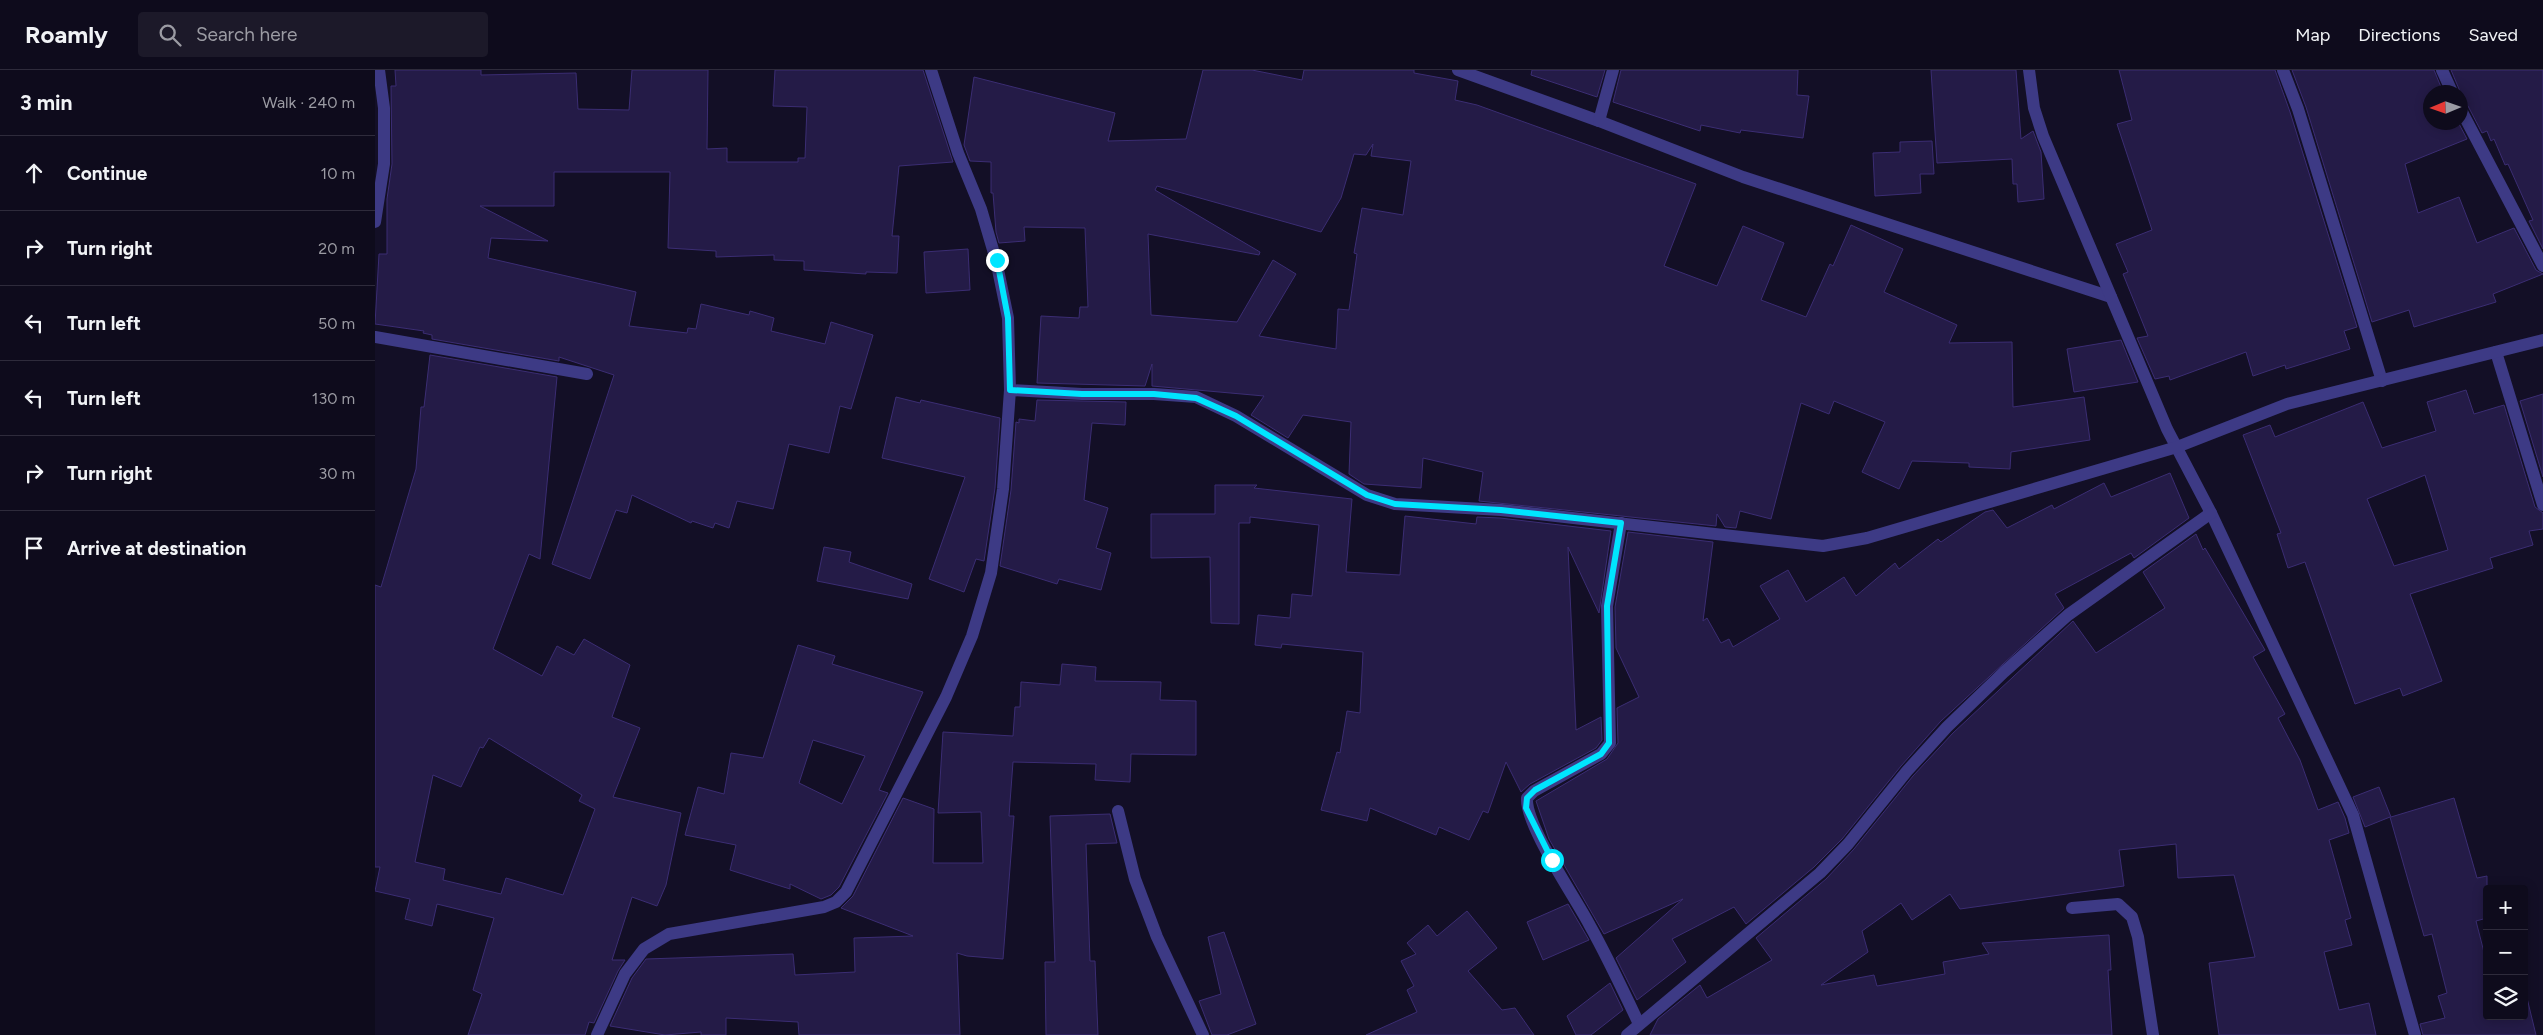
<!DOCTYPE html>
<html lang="en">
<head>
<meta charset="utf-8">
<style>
  body { margin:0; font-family:Figtree,sans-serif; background:#1c1929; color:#f1f3f6 }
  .controls { position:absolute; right:15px; bottom:15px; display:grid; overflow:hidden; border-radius:5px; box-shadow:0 2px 12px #0003 }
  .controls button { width:45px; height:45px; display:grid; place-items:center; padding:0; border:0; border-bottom:1px solid #2e2b3b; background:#0e0b1c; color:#f1f3f6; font:25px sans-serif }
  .compass { position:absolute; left:2048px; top:15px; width:45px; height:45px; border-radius:50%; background:#0e0b1c; box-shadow:0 2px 12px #0003; rotate:268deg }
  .stop { position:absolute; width:15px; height:15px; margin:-11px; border:4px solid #00e5ff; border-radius:50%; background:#fff }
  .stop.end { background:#00e5ff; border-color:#fff; box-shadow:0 1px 5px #0008 }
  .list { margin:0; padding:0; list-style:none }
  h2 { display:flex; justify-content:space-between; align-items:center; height:65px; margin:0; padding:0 20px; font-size:21px }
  h2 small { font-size:16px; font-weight:400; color:#9b9ba3 }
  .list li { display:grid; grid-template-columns:32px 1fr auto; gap:15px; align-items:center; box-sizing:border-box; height:75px; padding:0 20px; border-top:1px solid #2e2b3b }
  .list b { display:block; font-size:19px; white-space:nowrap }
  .list em { font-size:16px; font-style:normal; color:#9b9ba3 }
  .icon { flex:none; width:28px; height:28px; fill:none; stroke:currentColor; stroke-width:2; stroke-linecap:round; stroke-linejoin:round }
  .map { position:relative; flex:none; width:2168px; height:965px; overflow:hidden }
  header { display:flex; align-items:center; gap:30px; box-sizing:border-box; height:70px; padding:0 25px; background:#0e0b1c; border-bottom:1px solid #2e2b3b }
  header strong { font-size:24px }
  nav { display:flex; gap:28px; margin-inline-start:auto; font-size:18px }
  .search { width:350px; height:45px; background:#1c1929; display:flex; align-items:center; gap:12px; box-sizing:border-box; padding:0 18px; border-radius:5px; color:#9b9ba3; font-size:19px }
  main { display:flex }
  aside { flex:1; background:#0e0b1c }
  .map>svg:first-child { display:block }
  .building { fill:#241b47; stroke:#3b2d73; fill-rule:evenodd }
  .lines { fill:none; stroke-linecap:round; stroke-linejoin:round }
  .street { stroke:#3d3a85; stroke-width:12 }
  .route { stroke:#00e5ff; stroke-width:6 }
</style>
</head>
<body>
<header>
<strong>Roamly</strong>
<div class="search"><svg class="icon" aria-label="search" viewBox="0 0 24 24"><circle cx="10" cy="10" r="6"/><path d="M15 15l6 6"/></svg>Search here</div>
<nav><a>Map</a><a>Directions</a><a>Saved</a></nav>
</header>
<main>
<aside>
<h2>3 min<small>Walk · 240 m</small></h2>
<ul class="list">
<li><svg class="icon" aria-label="ahead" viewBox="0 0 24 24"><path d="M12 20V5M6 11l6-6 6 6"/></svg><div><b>Continue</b></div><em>10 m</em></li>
<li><svg class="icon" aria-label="right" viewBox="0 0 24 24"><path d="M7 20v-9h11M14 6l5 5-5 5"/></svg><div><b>Turn right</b></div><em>20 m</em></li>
<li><svg class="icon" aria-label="left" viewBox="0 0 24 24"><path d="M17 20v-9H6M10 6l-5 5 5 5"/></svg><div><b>Turn left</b></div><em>50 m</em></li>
<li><svg class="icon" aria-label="left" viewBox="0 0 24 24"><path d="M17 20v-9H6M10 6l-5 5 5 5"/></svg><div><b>Turn left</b></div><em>130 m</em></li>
<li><svg class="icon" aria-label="right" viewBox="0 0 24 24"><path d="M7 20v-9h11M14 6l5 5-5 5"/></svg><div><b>Turn right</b></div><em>30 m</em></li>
<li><svg class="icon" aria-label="arrive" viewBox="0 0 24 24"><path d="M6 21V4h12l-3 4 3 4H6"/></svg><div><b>Arrive at destination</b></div></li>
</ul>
</aside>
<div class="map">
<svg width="2168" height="965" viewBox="0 0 2168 965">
  <rect width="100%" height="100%" fill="#130f26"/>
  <g class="building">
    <path d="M20 0H106V5L201 3 203 39 254 40 257 0H333L332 79 352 78V92H423V88H430L432 37 398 36 400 0H548L578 92 524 96 517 166H524L522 203 491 202V204L429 200V191L399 190V185L341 187V181L293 178 295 102H179V136H105L173 171 116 168 113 188 261 222 254 256 312 263 313 258 321 259 326 234 374 245 375 241 399 248 396 261 450 274 456 252 498 265 476 339 465 336 454 383 414 374 398 439 362 431 354 458 340 453 338 458 317 451 316 453 257 425 252 443 241 440 215 509 177 494 239 305 184 287V291L57 269V265L48 263 49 261 0 254 4 184H12V129L17 94 16 16H21Z"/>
    <path d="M828 0H877L927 10 929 0H1039V3L1083 11 1080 30 1102 35 1321 114 1289 196 1342 216 1368 156 1409 173 1386 230 1431 247 1455 194 1458 196 1476 155 1528 179 1509 222 1582 255 1574 273 1637 272 1638 337 1709 327 1715 370 1636 382 1635 399 1594 397V393L1537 391 1524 419 1487 402 1510 352 1459 331 1454 344 1426 333 1396 449 1365 441 1361 458 1350 457 1342 444 1341 456 1104 431 1108 402 1048 388 1046 418 989 414 974 404 976 352 928 345 913 368 876 345 889 326 777 316V294L770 316 662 313 666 246 704 248 705 237H713L710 158 649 157 650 171 624 173 621 162 618 123H616V92L595 91 589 75 599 7 740 43 733 71 811 69ZM998 74 996 86 1036 91 1028 145 987 138 979 183 982 184 974 240 963 239 961 279 884 266 921 204 898 190 862 252 776 245 773 164 884 185 885 182 780 120 782 116 946 162 966 128 979 84 991 85Z"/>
    <path d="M1157 0H1230L1222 27 1156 5Z"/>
    <path d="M1246 0H1423L1422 25 1434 26 1428 68 1366 60 1365 63 1326 55 1325 61 1238 32Z"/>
    <path d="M1556 0H1641L1646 69 1658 61 1666 82 1669 129 1643 132 1642 114H1638L1637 89 1562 93Z"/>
    <path d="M1744 0H1900L1915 42 1982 257 1969 261 1975 279 1911 299 1910 295 1878 306 1871 282 1795 310 1794 306 1780 309 1762 268 1773 266 1748 204 1753 202 1741 174 1777 160 1742 54 1757 50Z"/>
    <path d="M1917 0H2059L2068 22H2056V52H2083L2092 69 2030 94 2043 143 2084 127 2102 173 2139 158 2161 200 2168 204 2118 224 2121 232 2039 257 2034 240 1997 252 1931 37Z"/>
    <path d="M2076 0H2168V179L2154 151 2158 150 2133 94 2130 95 2119 69 2116 71 2112 61 2107 63 2093 36 2086 32 2084 19Z"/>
    <path d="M1557 71 1559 104H1545L1546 123 1500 126 1498 83 1525 82V72Z"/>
    <path d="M593 179 595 220 551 223 549 182Z"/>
    <path d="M1746 270 1763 312 1699 322 1692 279Z"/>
    <path d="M55 285 182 307 165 489 154 484 118 579 167 606 182 576 199 585 209 569 255 595 237 647 265 658 238 727 306 743 291 815 282 836 257 827 237 890H250L243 901 219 953 214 952 210 965H93L107 924 98 920 119 848 62 834 57 856 30 849 35 829 0 821 5 797H0V515L6 517 41 399 46 337H49ZM114 668 207 725 204 731 220 739 188 825 131 808 126 824 68 810 70 799 40 792 58 705 86 717 105 677 108 678Z"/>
    <path d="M2091 320 2099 344 2129 335 2160 437 2168 443V459L2154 461 2158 475 2115 488 2118 498 2035 524 2067 611 2028 626 2025 618 1980 634 1930 492 1913 498 1902 464 1906 463 1868 365 1895 355 1900 367 1988 332 2007 378 2061 361 2052 332ZM2050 405 2073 480 2019 496 1992 429Z"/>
    <path d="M2168 324V407L2145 331Z"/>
    <path d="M521 327 545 333 546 330 625 348 620 418 609 491 601 489 589 522 554 509 590 407 507 388Z"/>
    <path d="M662 330 751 332 750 355 717 353 709 430 733 438 721 478 736 483 726 520 684 509 682 514 625 496 636 420 641 352 644 353V349L660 351Z"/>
    <path d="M1795 403 1814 448 1759 488 1756 483 1680 524 1689 538 1566 651 1526 696 1467 769 1439 797 1371 854 1359 837 1297 869 1311 892 1262 930 1241 888 1308 829 1229 864 1174 769 1161 731 1232 689 1243 673 1242 638 1264 627 1241 578 1240 537 1253 462 1338 472 1328 551 1332 548 1346 573 1354 569 1358 577 1405 549 1385 516 1413 500 1431 532 1469 507 1481 526 1520 493 1524 499 1563 469 1566 472 1610 442 1618 440 1632 458 1677 435 1679 439 1729 413 1736 427Z"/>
    <path d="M840 415H882L879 418 977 429 971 502 1025 505 1030 446 1101 454 1102 447 1125 448 1236 461 1224 543 1193 477 1201 660 1226 647 1227 670 1221 678 1155 714 1146 722 1131 692 1113 743 1108 741 1094 770 1064 757 1061 765 995 738 992 751 946 740 962 682 965 683 972 641 985 643 988 582 907 574 906 578 880 575 883 545 915 548 917 524 937 526 944 455 875 447V453H864V554L836 553 835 487 776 488V444H840Z"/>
    <path d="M1821 464 1828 480 1830 478 1890 580 1878 587 1910 644 1903 648 1925 690 1943 740 1963 732 1970 748 1974 763 1954 770 1976 848 1970 850 1977 875 1949 882 1964 940 1994 933 2001 965H1844L1834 893 1880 887 1859 805 1803 808 1801 774 1744 780 1749 816 1585 839 1575 824 1537 850 1526 833 1487 861 1493 882 1446 915 1499 905 1502 916 1570 904 1568 892 1614 884 1607 873 1734 865 1736 900H1733L1737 965H1275L1283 949 1325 915 1332 928 1397 890 1381 868 1451 809 1479 779 1538 706 1578 663 1698 551 1721 583 1790 538 1768 502Z"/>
    <path d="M449 477 476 482 474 492 537 514 533 529 442 511Z"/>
    <path d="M423 575 460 586 457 594 548 622 504 720 513 723 464 817 456 825 446 829 415 814V819L355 800 361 775 310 765 323 717 349 724 356 683 388 688ZM438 670 490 686 467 734 424 713Z"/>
    <path d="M687 594 721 597 720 611 786 612 785 630 821 631V685L756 684 755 712 720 710 721 694 638 692 634 746H639L628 889 592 886 582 883 585 965H424L423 952 351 948V965H326V962L290 965 235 956 257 908 271 889 418 884 420 905 480 902 479 868 538 866 466 838 478 826 528 728 559 739 558 793H608L606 742 563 743 568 662 638 666 640 637H645L646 612 685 615Z"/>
    <path d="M2004 717 2016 747 2079 728 2102 808 2112 806V848L2101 851 2112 894V946H2149V928H2152L2161 965H2048L2045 954 2070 948 2063 926 2072 923 2057 864 2049 866 2015 747 1990 757 1978 727Z"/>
    <path d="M735 744 742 773 711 774 715 891H720L723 965H671L670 892H680L675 746Z"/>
    <path d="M1193 834 1214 870 1168 890 1152 852Z"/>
    <path d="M1092 841 1122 878 1093 901 1127 940 1140 938 1159 965H991L1042 942 1032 920 1039 916 1026 891 1041 884 1032 873 1053 855 1062 866Z"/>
    <path d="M849 862 881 954 852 965H837L824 931 846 924 833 867Z"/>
    <path d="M1235 913 1248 940 1216 965H1201L1192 946Z"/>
  </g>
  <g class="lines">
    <g class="street">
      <path d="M1083 0 1224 51"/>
      <path d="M1238 0 1224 51 1368 107 1736 227"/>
      <path d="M1654 0 1659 38 1668 66 1792 359 1836 443 1978 745 2040 965"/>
      <path d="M1908 0 1923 39 2007 311"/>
      <path d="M2067 0 2077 22"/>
      <path d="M2086 40 2168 196"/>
      <path d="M0 152 9 94V38L4 0"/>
      <path d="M0 267 212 304"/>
      <path d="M2121 282 2168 435"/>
      <path d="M635 320 707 324H779L821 327 861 346 992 425 1020 434 1126 440 1448 476 1492 468 1802 377 1912 334 2168 270"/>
      <path d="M1246 453 1232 536 1235 673 1226 684 1159 721 1152 728C1150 755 1200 827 1214 854 1232 886 1248 920 1264 954"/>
      <path d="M743 741 760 809 782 867 828 965"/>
      <path d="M1697 838 1743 834 1757 847 1763 867 1778 965"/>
      <path d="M222 965 250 904 269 879 294 864 449 837 461 832 471 822 571 627 597 566 616 503 628 419 635 320 633 248 621 190 606 139 583 83 556 0"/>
      <path d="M1252 965 1445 803 1473 774 1532 701 1572 657 1629 602 1693 545 1836 443"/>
    </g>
  </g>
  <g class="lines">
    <path class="route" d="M622 190 633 248 635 320 707 324H779L821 328 861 346 992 425 1020 434 1126 440 1246 453 1232 536 1234 673 1226 684 1160 720 1152 728 1151 738 1177 790"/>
  </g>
</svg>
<div class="controls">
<button>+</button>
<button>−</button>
<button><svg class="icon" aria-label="layers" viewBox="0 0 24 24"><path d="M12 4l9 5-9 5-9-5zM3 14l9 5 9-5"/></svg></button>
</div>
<svg class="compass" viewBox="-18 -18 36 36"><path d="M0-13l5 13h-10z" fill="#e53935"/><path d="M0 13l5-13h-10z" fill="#9b9ba3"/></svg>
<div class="stop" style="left:1177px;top:790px"></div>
<div class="stop end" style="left:622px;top:190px"></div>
</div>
</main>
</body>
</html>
